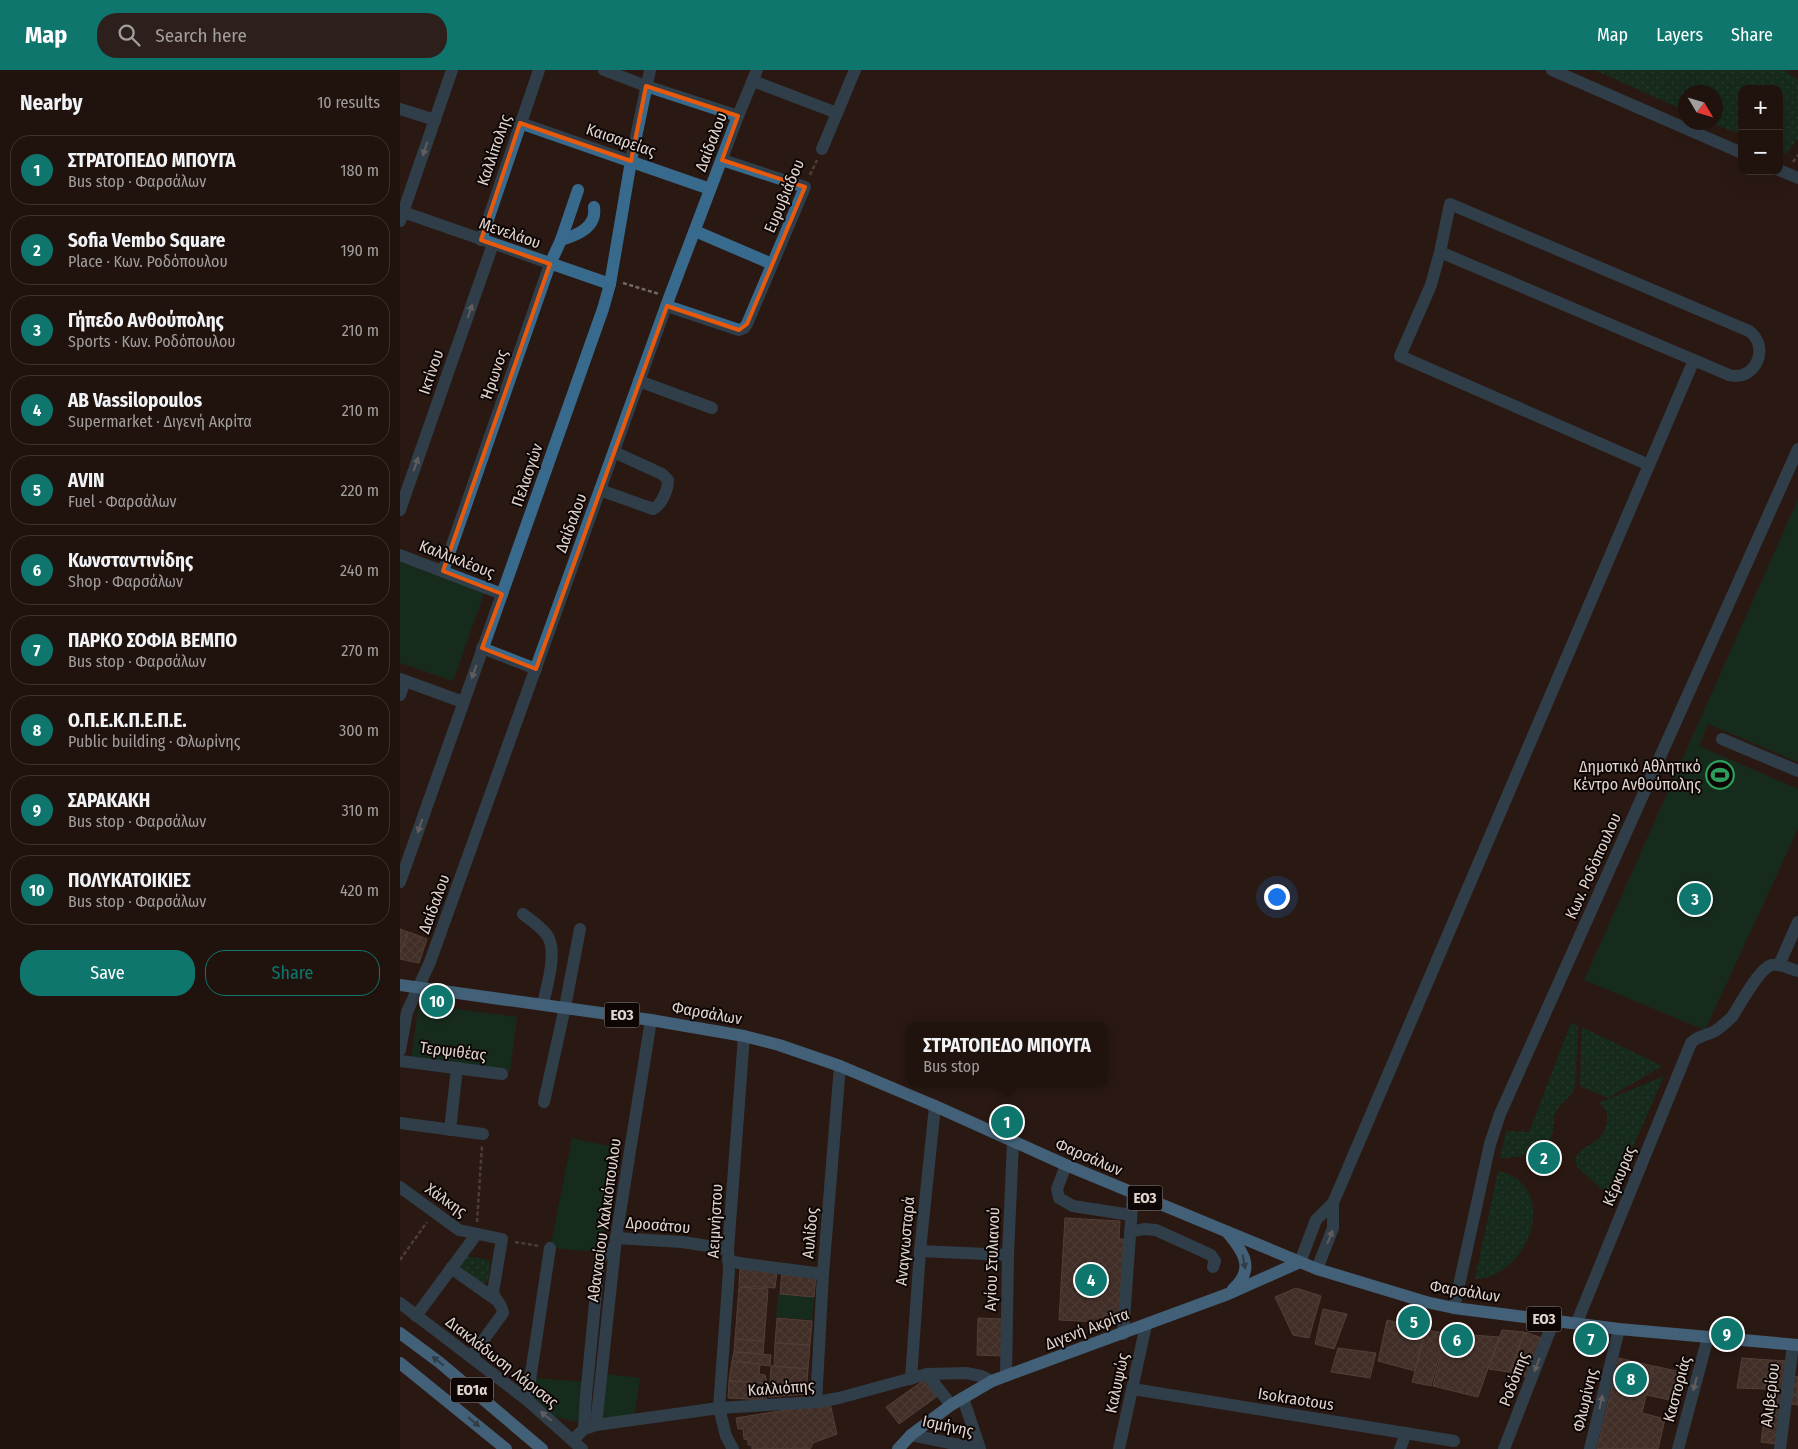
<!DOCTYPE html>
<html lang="en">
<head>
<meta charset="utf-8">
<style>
  body { margin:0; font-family:"Fira Sans Condensed",sans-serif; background:#2d201c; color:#f1f3f6 }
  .controls { position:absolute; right:15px; top:15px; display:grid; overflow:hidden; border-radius:10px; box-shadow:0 5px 20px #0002 }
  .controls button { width:45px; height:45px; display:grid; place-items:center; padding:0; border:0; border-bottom:1px solid #3d322e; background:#20130e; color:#f1f3f6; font:25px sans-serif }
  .compass { position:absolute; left:1278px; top:15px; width:45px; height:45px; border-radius:50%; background:#20130e; box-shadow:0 5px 20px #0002; rotate:128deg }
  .you { position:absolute; left:876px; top:826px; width:18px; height:18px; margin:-12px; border:4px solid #fff; border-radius:50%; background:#1a73e8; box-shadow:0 0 0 8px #1a73e833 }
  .badge { display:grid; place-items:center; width:32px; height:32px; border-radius:50%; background:#0f766e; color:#fff; font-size:16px; font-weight:700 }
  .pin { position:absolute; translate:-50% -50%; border:2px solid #fff; box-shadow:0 1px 5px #0006 }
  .popup { position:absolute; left:506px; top:952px; width:202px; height:65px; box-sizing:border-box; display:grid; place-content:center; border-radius:10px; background:#20130e; filter:drop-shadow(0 1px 4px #0005); font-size:16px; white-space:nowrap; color:#a29e9e }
  .popup b { font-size:19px; color:#f1f3f6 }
  .popup::after { content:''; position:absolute; left:50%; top:100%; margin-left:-10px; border:10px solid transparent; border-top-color:#20130e }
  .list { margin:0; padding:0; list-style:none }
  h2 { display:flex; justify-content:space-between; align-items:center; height:65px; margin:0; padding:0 20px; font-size:21px }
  h2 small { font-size:16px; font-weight:400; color:#a29e9e }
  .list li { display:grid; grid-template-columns:32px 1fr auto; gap:15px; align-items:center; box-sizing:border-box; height:70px; margin:0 10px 10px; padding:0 10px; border:1px solid #3d322e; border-radius:20px }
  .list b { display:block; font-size:19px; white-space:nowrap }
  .list p { margin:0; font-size:16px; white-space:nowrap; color:#a29e9e }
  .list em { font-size:16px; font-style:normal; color:#a29e9e }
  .actions { display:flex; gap:10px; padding:15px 20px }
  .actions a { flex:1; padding:11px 0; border:1px solid #0f766e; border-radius:20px; text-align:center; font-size:18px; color:#0f766e }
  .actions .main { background:#0f766e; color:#fff }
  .icon { flex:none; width:28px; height:28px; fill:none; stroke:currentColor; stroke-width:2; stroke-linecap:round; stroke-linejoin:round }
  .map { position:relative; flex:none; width:1398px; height:1379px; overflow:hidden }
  header { display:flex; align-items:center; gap:30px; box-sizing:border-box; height:70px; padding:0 25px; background:#0f766e; color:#fff }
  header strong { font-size:24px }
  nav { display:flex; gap:28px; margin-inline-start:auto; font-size:18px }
  .search { width:350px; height:45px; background:#2d201c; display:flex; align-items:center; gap:12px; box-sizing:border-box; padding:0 18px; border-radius:20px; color:#a29e9e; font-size:19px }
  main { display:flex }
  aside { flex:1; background:#20130e }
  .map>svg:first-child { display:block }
  .grass { fill:url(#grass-dots) }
  .green { fill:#00422c }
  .building { fill:url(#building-cross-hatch); stroke:#826c64 }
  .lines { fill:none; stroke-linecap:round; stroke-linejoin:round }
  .path { stroke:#776862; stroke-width:2.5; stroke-dasharray:4 2.5; stroke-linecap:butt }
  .minor { stroke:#386a8e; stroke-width:12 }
  .major { stroke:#61b5f2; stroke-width:12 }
  .oneway { fill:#a5afb8 }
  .oneway2 { fill:#3b6687 }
  .marked { fill:none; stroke:#e8590c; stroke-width:4; stroke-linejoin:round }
  .labels { text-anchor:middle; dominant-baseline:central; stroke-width:4; stroke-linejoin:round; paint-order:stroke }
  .shield { fill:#0d0604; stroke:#a19692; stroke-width:1 }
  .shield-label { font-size:15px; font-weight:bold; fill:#e0d4cf }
  .street-label { font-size:16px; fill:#e0d4cf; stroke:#0d0604 }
  .poi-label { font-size:16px; fill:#e0d4cf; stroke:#0d0604; text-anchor:end }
</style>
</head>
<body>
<header>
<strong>Map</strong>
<div class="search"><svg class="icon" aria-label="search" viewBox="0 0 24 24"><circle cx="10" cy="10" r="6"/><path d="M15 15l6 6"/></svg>Search here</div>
<nav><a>Map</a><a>Layers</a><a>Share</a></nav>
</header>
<main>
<aside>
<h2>Nearby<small>10 results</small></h2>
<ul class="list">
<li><span class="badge">1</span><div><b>ΣΤΡΑΤΟΠΕΔΟ ΜΠΟΥΓΑ</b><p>Bus stop · Φαρσάλων</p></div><em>180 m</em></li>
<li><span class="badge">2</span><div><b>Sofia Vembo Square</b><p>Place · Κων. Ροδόπουλου</p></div><em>190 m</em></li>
<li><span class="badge">3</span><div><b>Γήπεδο Ανθούπολης</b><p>Sports · Κων. Ροδόπουλου</p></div><em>210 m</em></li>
<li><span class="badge">4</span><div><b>AB Vassilopoulos</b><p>Supermarket · Διγενή Ακρίτα</p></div><em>210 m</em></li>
<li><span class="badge">5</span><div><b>AVIN</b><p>Fuel · Φαρσάλων</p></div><em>220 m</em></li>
<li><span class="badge">6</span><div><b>Κωνσταντινίδης</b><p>Shop · Φαρσάλων</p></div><em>240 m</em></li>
<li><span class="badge">7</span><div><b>ΠΑΡΚΟ ΣΟΦΙΑ ΒΕΜΠΟ</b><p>Bus stop · Φαρσάλων</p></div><em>270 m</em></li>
<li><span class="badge">8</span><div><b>Ο.Π.Ε.Κ.Π.Ε.Π.Ε.</b><p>Public building · Φλωρίνης</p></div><em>300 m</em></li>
<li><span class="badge">9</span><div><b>ΣΑΡΑΚΑΚΗ</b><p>Bus stop · Φαρσάλων</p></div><em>310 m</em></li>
<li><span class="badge">10</span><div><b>ΠΟΛΥΚΑΤΟΙΚΙΕΣ</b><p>Bus stop · Φαρσάλων</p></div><em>420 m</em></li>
</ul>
<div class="actions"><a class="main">Save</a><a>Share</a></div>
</aside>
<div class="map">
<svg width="1398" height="1379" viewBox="0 0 1398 1379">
  <defs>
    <pattern id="grass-dots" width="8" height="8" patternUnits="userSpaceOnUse" patternTransform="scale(1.25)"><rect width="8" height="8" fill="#00422c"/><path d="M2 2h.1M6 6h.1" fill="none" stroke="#255c4a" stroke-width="1.8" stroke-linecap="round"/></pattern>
    <pattern id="building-cross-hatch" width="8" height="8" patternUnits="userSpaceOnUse" patternTransform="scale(1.25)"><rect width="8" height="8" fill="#5d4942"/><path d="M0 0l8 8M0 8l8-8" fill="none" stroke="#74625c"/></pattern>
  </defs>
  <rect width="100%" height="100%" fill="#2a1913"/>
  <g class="grass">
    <path d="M1195 0H1384L1398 10V69L1386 84 1379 81V19H1342V65L1312 53 1316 52V22H1286L1285 41Z"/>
    <path d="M1171 953 1178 956 1175 1017C1172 1027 1161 1032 1156 1041 1152 1048 1155 1057 1152 1065 1149 1074 1125 1086 1116 1087 1111 1088 1105 1088 1100 1088L1106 1061 1129 1062Z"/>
    <path d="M1182 957 1262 996 1208 1028 1180 1016Z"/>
    <path d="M1264 1006 1211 1127 1177 1097 1175 1090C1181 1071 1203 1078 1207 1051 1208 1043 1205 1039 1199 1033Z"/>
    <path d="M1098 1101C1162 1115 1129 1208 1075 1209Z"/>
    <path d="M64 1186 85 1189 90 1192 88 1210 85 1213H82L61 1197 59 1194Z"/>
  </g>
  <g class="green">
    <path d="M1398 429V692L1308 654 1299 676 1398 719V759L1305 960 1184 910Z"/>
    <path d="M0 492 85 521 53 611 0 593Z"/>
    <path d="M19 934 117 947 110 1002 11 989Z"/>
    <path d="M172 1068 217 1078 201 1182 150 1178Z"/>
    <path d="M378 1224 414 1227 412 1250 376 1247Z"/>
    <path d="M198 1303 240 1308 234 1349 191 1355Z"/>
    <path d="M134 1308 188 1312 182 1353 155 1347 130 1332Z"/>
  </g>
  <g class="building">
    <path d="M0 859 8 862 0 883Z"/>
    <path d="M9 862 27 869 19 893 0 889V884Z"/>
    <path d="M665 1148 720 1151 719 1169H724L719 1253 659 1250Z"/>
    <path d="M340 1199 377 1201 375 1218 339 1216Z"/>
    <path d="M382 1201 416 1204 414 1227 380 1224Z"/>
    <path d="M339 1217 368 1219 364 1271 335 1269Z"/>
    <path d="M896 1218 921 1226 909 1268 893 1265 875 1227Z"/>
    <path d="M923 1239 947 1244 934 1279 915 1274Z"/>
    <path d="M377 1248 412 1251 410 1275 375 1273Z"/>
    <path d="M578 1248 604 1249 603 1286 577 1285Z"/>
    <path d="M987 1250 1025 1259 1015 1301 978 1291Z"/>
    <path d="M1026 1260 1045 1263 1031 1316 1012 1312Z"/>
    <path d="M1102 1260 1124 1262 1109 1302 1089 1299Z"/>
    <path d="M1125 1262 1142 1268 1127 1307 1110 1302Z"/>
    <path d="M1046 1263 1099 1267 1078 1327 1033 1316Z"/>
    <path d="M335 1269 364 1271 363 1284 334 1282Z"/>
    <path d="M375 1273 410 1275 408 1299 374 1296Z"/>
    <path d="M938 1278 976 1283 970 1308 931 1302Z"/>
    <path d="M334 1282 371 1285 370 1296 332 1291Z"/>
    <path d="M1219 1288 1253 1296 1242 1343 1265 1349 1258 1379H1197Z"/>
    <path d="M1342 1288 1371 1290 1368 1319 1337 1318Z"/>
    <path d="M1372 1290 1387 1291 1376 1374 1361 1372Z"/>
    <path d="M332 1291 360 1294 359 1304 365 1305 367 1313 329 1311Z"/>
    <path d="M371 1296 408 1299 406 1324 369 1327Z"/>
    <path d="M1254 1296 1285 1303 1278 1332 1247 1325Z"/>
    <path d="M1391 1306 1398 1307V1335L1386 1333Z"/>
    <path d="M527 1308 539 1325 499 1354 486 1337Z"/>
    <path d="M329 1311 367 1313 366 1330 328 1328Z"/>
    <path d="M430 1333 437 1364 413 1373 410 1379H352V1375H348V1370L344 1369 343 1359H338L336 1348Z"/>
  </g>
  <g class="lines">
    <g class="path">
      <path d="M1393 92 1398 85"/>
      <path d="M410 105 417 90"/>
      <path d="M223 213 259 224"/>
      <path d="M77 1152 82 1076"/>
      <path d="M115 1172 139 1176"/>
      <path d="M0 1190 27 1152"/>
    </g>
    <g class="minor">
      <path d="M204 0 246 16 338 46"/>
      <path d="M1152 0 1342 83"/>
      <path d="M353 11 437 43"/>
      <path d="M0 39 35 50"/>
      <path d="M120 53 310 119"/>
      <path d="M422 79 455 0"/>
      <path d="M1379 100 1398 108"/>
      <path d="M0 141 210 214"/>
      <path d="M0 151 52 0"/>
      <path d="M295 161 372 194"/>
      <path d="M81 170 139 0"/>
      <path d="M161 170C178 165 197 157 194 137"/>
      <path d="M1040 182 1329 305C1355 312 1371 277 1349 261L1050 134 1040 182 1031 215 1000 286 1249 395"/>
      <path d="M267 236 339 260 344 258 347 254 405 117 322 90"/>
      <path d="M239 311 312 338"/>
      <path d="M200 420 253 439C262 435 268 419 268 410L262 404 214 382"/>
      <path d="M0 440 93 174"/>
      <path d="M0 485 102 524"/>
      <path d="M43 501 150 194 161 170 178 120"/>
      <path d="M82 578 136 599"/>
      <path d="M0 609 63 632"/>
      <path d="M0 625 5 611"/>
      <path d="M1322 669 1398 701"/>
      <path d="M0 812 203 239 210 214 231 91 250 0"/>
      <path d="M123 844C131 850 140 856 147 865 158 881 147 915 143 934"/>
      <path d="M1379 895 1398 852"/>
      <path d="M0 980 7 942 30 892 269 228 338 46 357 0"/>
      <path d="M0 991 102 1004"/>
      <path d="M144 1032 165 937 180 859"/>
      <path d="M0 1053 83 1064"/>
      <path d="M50 1060 57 998"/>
      <path d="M666 1095 657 1119 659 1128 673 1136 731 1145"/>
      <path d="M0 1117 59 1160 102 1169 93 1222C95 1230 102 1234 103 1243L71 1287"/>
      <path d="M730 1162 744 1159 756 1160 811 1185 815 1191 813 1197"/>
      <path d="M216 1168 282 1172 328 1179"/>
      <path d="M520 1181 608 1185"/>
      <path d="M328 1190 339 1193 423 1204"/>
      <path d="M900 1192 916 1150 933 1133 1294 290"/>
      <path d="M51 1198 95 1229"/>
      <path d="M917 1199 933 1158V1133"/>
      <path d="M0 1233 127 1330 182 1379"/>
      <path d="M1054 1238 1090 1074 1100 1044 1398 379"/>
      <path d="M16 1246 76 1165"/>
      <path d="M1177 1252 1291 973C1297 966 1305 966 1313 962 1320 959 1326 952 1332 947 1339 936 1360 897 1372 895 1380 893 1390 899 1398 901"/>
      <path d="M723 1264 733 1123"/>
      <path d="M527 1304 551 1335"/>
      <path d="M606 1306 608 1185 613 1072"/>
      <path d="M511 1309 520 1181 535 1036"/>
      <path d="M733 1319 1054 1371"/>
      <path d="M563 1328 580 1379"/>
      <path d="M127 1330 150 1178"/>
      <path d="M416 1332 423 1204 440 996"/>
      <path d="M196 1355 216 1168 251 950"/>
      <path d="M184 1359 186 1326 199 1192 204 1183 215 1177"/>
      <path d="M511 1365 579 1379"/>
      <path d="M173 1370 184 1359 196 1355 319 1338 416 1332 439 1328 527 1304 566 1303 581 1306 592 1311"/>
      <path d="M333 1379 326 1366 319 1338 329 1201 328 1179 344 966"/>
      <path d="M719 1379 746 1255"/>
      <path d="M1000 1379 1006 1363"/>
      <path d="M1104 1379 1154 1250"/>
      <path d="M1190 1379 1219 1259"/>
      <path d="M1278 1379 1308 1267"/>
      <path d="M1380 1379 1393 1275"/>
    </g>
    <g class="major">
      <path d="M0 915 251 950 344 966 379 975 440 996 535 1036 666 1095 917 1199 1026 1232 1054 1238 1219 1259 1398 1275"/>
      <path d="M827 1162C843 1181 856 1199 833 1219"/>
      <path d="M0 1263 39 1292 142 1379"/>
      <path d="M0 1293 106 1379"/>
      <path d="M498 1379 511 1365 551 1335 592 1311 828 1224 900 1192"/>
    </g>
  </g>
  <defs><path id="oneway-solid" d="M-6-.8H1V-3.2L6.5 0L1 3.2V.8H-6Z" transform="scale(1.25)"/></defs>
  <g class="oneway">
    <use href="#oneway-solid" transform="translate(25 79) rotate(109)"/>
    <use href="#oneway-solid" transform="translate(70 241) rotate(-71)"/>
    <use href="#oneway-solid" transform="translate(16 394) rotate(-71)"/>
    <use href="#oneway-solid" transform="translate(74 602) rotate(110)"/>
    <use href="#oneway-solid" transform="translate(20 756) rotate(109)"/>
    <use href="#oneway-solid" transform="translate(930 1167) rotate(-68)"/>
    <use href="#oneway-solid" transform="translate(1137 1295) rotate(111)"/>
    <use href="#oneway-solid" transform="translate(1295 1314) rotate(105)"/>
    <use href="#oneway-solid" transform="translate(1201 1332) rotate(-77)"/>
    <use href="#oneway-solid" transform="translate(146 1346) rotate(-140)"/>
  </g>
  <g class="oneway2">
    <use href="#oneway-solid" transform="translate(844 1192) rotate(80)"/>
    <use href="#oneway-solid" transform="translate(38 1291) rotate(-142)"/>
    <use href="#oneway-solid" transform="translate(74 1352) rotate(40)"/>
  </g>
  <path d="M0 0H1398V1379H0ZM246 16 338 46 322 90 405 117 347 254 339 260 267 236 136 599 82 578 102 524 43 501 150 194 81 170 120 53 231 91Z" fill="#2a1913" fill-opacity=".55" fill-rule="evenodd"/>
  <path class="marked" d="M246 16 338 46 322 90 405 117 347 254 339 260 267 236 136 599 82 578 102 524 43 501 150 194 81 170 120 53 231 91Z"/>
  <defs>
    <symbol id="stadium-ring" viewBox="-11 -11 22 22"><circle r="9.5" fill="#0d0604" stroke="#2e9e5b" stroke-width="1.5"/><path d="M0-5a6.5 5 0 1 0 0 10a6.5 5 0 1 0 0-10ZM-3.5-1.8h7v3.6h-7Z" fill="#2e9e5b"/></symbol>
  </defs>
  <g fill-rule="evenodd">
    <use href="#stadium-ring" x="1304" y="689" width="32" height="32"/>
  </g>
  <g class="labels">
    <g class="shield">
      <rect x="204.5" y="932.5" width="35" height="25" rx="4"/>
      <rect x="727.5" y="1115.5" width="35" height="25" rx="4"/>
      <rect x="1126.5" y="1236.5" width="35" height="25" rx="4"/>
      <rect x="51" y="1307.5" width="42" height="25" rx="4"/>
    </g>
    <g class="shield-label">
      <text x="222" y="945">ΕΟ3</text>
      <text x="745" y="1128">ΕΟ3</text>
      <text x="1144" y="1249">ΕΟ3</text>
      <text x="72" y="1320">ΕΟ1α</text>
    </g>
    <g class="street-label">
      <text transform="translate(221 70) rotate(19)">Καισαρείας</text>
      <text transform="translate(311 72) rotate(-69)">Δαίδαλου</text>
      <text transform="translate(94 80) rotate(-71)">Καλλίπολης</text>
      <text transform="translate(384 126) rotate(-67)">Ευρυβιάδου</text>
      <text transform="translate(110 163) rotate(19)">Μενελάου</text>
      <text transform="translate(31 302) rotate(-71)">Ικτίνου</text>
      <text transform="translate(94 305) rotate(-71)">Ήρωνος</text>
      <text transform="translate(127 405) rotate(-71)">Πελασγών</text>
      <text transform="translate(171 453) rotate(-70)">Δαίδαλου</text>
      <text transform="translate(57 489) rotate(21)">Καλλικλέους</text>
      <text transform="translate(1193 796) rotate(-66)">Κων. Ροδόπουλου</text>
      <text transform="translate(34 834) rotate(-70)">Δαίδαλου</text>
      <text transform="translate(307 943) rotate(10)">Φαρσάλων</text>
      <text transform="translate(53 981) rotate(7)">Τερψιθέας</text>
      <text transform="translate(689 1087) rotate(23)">Φαρσάλων</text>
      <text transform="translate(1219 1106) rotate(-68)">Κέρκυρας</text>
      <text transform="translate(46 1130) rotate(35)">Χάλκης</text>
      <text transform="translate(204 1150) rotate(-82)">Αθανασίου Χαλκιόπουλου</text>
      <text transform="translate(315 1151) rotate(-87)">Αειμνήστου</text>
      <text transform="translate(258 1155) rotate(5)">Δροσάτου</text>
      <text transform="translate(410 1163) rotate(-85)">Αυλίδος</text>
      <text transform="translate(505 1171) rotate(-85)">Αναγνωσταρά</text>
      <text transform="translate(592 1189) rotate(-88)">Αγίου Στυλιανού</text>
      <text transform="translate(1065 1221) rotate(9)">Φαρσάλων</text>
      <text transform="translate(687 1259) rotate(-21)">Διγενή Ακρίτα</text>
      <text transform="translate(102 1292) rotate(38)">Διακλάδωση Λάρισας</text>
      <text transform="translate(1114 1309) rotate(-69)">Ροδόπης</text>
      <text transform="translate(717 1313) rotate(-78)">Καλυψώς</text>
      <text transform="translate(381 1318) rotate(-4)">Καλλιόπης</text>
      <text transform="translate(1277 1319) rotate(-75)">Καστοριάς</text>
      <text transform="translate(1370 1325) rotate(-83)">Αλιβερίου</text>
      <text transform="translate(896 1329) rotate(9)">Isokraotous</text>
      <text transform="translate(1185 1330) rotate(-77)">Φλωρίνης</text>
      <text transform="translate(548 1356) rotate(12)">Ισμήνης</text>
    </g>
    <g class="poi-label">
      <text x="1301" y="696">Δημοτικό Αθλητικό<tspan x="1301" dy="18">Κέντρο Ανθούπολης</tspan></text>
    </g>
  </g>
</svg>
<div class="controls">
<button>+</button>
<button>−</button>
</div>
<svg class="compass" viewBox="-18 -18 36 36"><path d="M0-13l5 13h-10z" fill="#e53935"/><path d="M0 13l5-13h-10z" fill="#a29e9e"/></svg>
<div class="you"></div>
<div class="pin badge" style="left:607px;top:1052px">1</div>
<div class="popup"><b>ΣΤΡΑΤΟΠΕΔΟ ΜΠΟΥΓΑ</b>Bus stop</div>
<div class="pin badge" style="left:1144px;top:1088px">2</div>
<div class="pin badge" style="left:1295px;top:829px">3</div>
<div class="pin badge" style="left:691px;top:1210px">4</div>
<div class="pin badge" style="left:1014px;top:1252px">5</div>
<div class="pin badge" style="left:1057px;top:1270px">6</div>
<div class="pin badge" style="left:1191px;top:1269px">7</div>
<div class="pin badge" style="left:1231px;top:1309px">8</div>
<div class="pin badge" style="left:1327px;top:1264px">9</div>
<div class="pin badge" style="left:37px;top:931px">10</div>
</div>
</main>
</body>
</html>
